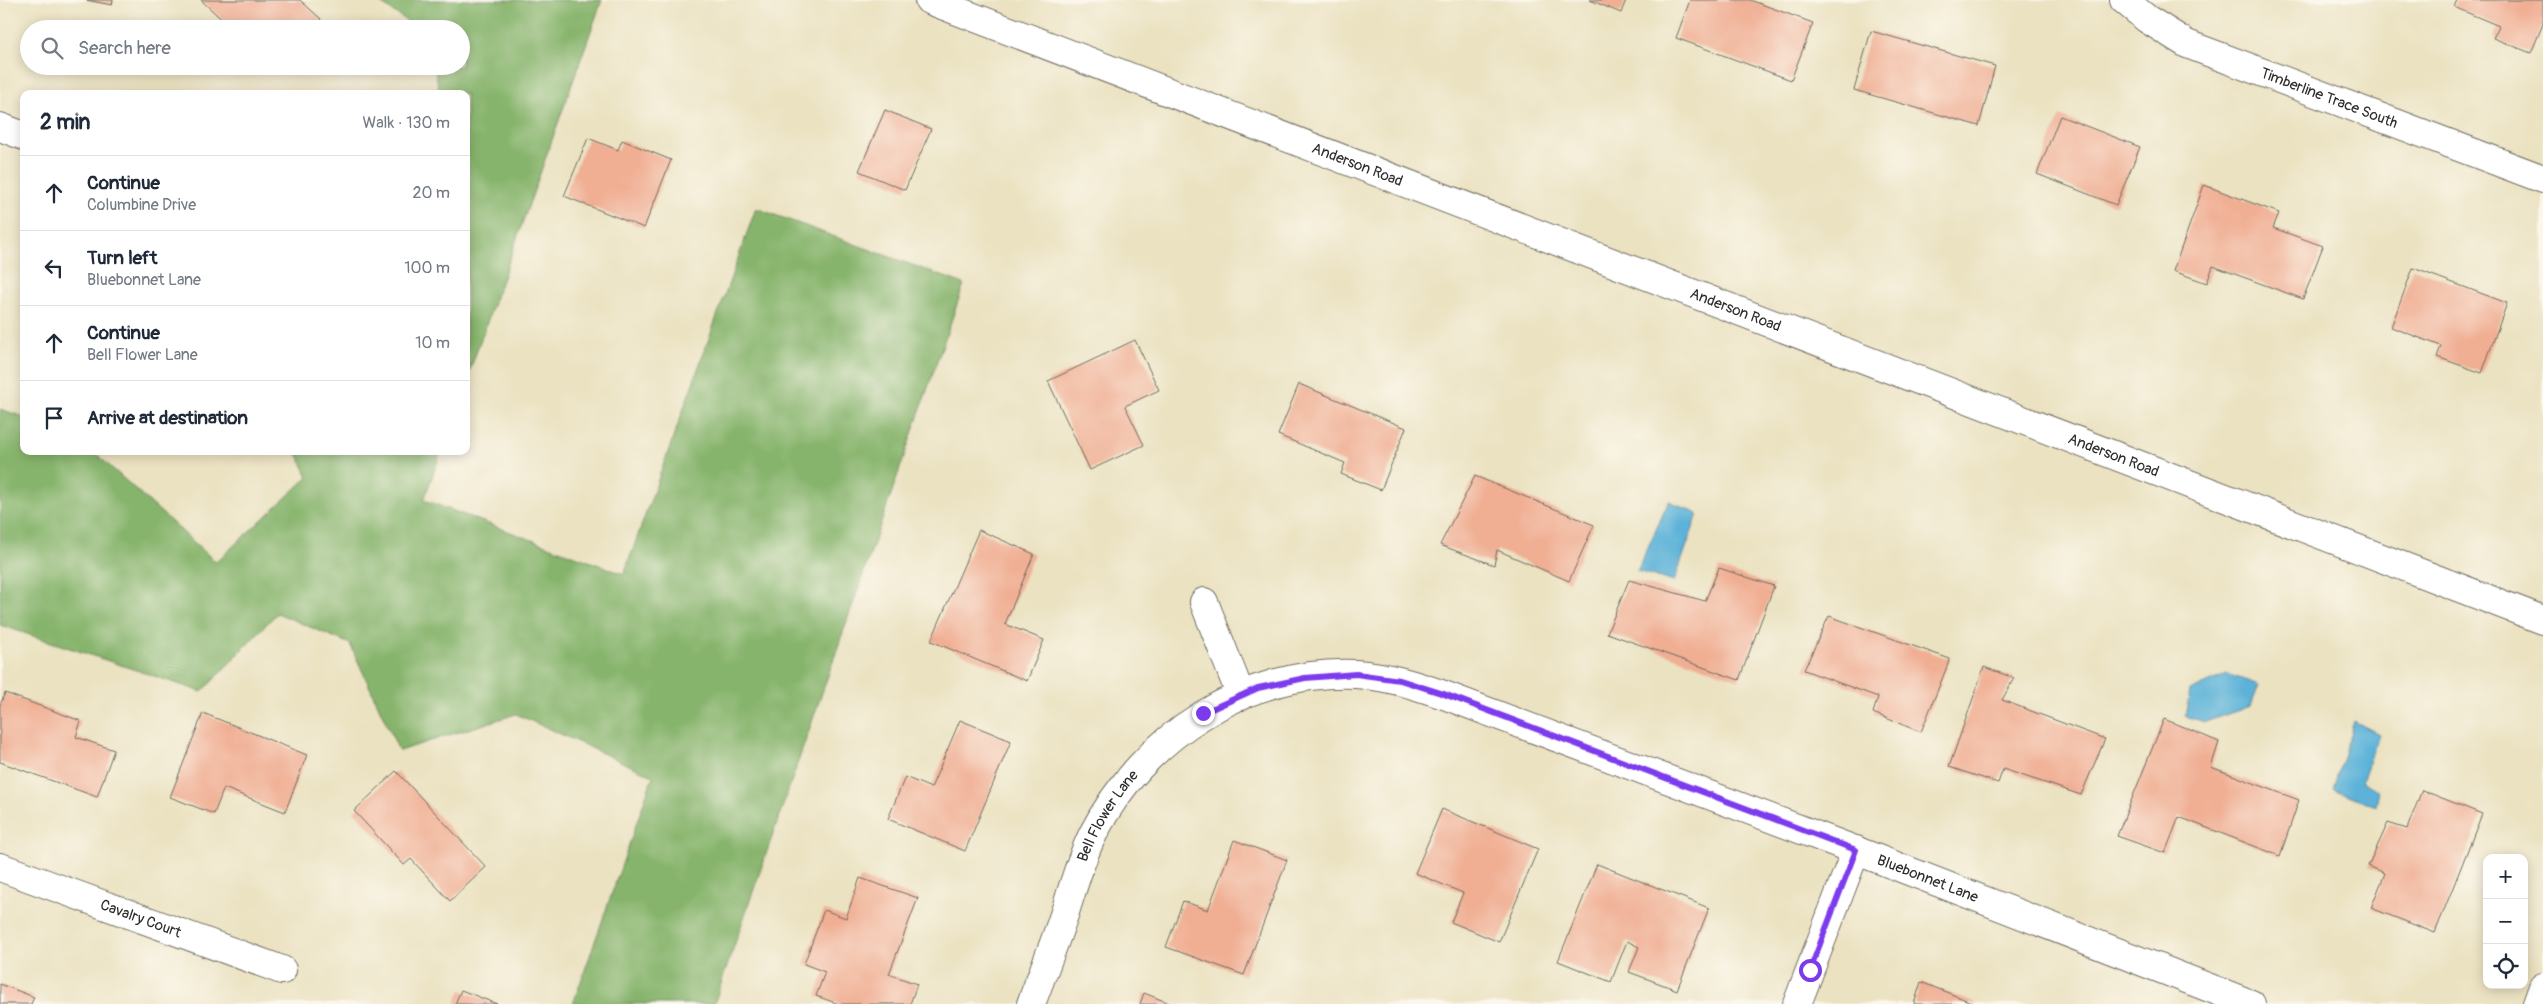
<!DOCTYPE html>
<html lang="en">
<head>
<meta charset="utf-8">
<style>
  body { margin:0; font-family:Pangolin,sans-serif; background:#f2f2f3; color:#1f2937 }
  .controls { position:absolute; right:15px; bottom:15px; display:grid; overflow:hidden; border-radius:10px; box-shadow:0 2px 12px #0003 }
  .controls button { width:45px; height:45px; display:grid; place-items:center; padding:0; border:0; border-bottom:1px solid #e0e1e3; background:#fff; color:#1f2937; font:25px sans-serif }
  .stop { position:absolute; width:15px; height:15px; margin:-11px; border:4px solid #7c3aed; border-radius:50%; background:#fff }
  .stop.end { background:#7c3aed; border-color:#fff; box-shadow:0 1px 5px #0008 }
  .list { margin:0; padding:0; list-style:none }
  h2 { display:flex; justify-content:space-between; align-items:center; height:65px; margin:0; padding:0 20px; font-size:21px }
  h2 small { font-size:16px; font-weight:400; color:#747a83 }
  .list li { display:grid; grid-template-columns:32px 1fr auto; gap:15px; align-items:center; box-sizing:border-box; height:75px; padding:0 20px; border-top:1px solid #e0e1e3 }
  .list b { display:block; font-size:19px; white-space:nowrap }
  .list p { margin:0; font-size:16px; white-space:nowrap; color:#747a83 }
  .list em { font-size:16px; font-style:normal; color:#747a83 }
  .icon { flex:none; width:28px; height:28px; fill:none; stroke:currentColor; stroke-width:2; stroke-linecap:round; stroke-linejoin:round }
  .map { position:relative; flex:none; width:2543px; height:1004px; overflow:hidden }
  .search { position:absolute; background:#fff; box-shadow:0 2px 12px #0003; left:20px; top:20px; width:450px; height:55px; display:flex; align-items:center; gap:12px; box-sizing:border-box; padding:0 18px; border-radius:28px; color:#747a83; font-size:19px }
  .panel { position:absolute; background:#fff; box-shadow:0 2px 12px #0003; left:20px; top:90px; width:450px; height:365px; border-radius:10px }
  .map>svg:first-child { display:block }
  .forest { fill:#86b46c; stroke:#58704c }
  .water { fill:#5bb2d8; stroke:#436e82 }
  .building { fill:#f0ae93 }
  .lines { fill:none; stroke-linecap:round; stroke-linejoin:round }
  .street-casing { stroke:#6e6b60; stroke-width:30 }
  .secondary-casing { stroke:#6e6b60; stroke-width:30 }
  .street { stroke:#fff; stroke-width:28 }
  .secondary { stroke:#fff; stroke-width:28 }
  .route { stroke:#7c3aed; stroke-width:6 }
  .labels { text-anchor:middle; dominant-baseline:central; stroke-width:4.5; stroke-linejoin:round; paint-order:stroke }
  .street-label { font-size:15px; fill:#2b2b2b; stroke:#fbf7ec }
</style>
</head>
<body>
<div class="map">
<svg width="2543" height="1004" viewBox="0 0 2543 1004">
  <rect width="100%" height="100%" fill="#fbf7ec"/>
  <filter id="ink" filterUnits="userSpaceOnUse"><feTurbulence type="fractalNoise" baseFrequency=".02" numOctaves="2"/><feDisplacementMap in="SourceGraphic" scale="10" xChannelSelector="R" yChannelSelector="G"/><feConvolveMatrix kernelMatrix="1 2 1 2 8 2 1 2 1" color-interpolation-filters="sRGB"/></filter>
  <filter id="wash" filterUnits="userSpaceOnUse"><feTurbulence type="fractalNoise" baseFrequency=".0096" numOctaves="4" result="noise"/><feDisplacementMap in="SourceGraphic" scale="20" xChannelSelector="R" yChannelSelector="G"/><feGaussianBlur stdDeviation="1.12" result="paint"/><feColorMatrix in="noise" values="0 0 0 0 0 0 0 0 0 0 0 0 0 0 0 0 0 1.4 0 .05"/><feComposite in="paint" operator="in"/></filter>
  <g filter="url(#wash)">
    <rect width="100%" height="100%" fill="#ebe2c1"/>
    <g class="forest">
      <path d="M376 0H602L466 381V94H440L434 66H461V29H419Z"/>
      <path d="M756 208 964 284 714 1004H573L653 776 516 714 399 751 350 644 277 613 202 692 0 625V409L24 417V451H93L216 562 308 477 296 451H441L424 500 624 574Z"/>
    </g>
    <g class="water">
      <path d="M1669 501 1698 514 1674 582 1637 571Z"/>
      <path d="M2227 674 2259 685 2251 706 2205 722 2185 716 2190 691Z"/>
      <path d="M2354 721 2379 734 2362 781 2379 791 2376 806 2333 789Z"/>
    </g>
    <g id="blocks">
      <g class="building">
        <path d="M86 0H113L112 5Z"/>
        <path d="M201 0H300L321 19 313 29H232Z"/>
        <path d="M1590 0H1626L1621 13Z"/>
        <path d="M1690 0H1750L1813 23 1791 80 1676 38Z"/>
        <path d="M2457 0H2543V24L2531 53 2493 38 2499 26 2454 7Z"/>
        <path d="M1871 31 1995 66 1979 126 1854 90Z"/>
        <path d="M885 110 931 129 905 190 859 171Z"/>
        <path d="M2060 116 2140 147 2116 205 2037 174Z"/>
        <path d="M588 138 618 150 622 140 671 160 644 228 564 196Z"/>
        <path d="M2204 185 2279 213 2273 228 2323 246 2303 299 2213 266 2207 283 2173 271Z"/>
        <path d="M2413 268 2507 303 2482 373 2437 357 2441 346 2391 327Z"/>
        <path d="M1135 340 1159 390 1125 406 1144 445 1090 470 1048 381Z"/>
        <path d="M1299 384 1406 428 1381 490 1341 474 1345 463 1278 435Z"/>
        <path d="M1475 476 1594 525 1569 581 1497 550 1494 565 1440 545Z"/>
        <path d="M979 530 1034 554 1005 624 1044 640 1027 681 931 641Z"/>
        <path d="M1719 568 1774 586 1739 680 1607 633 1629 580 1705 601Z"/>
        <path d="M1829 616 1950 659 1921 732 1873 713 1878 697 1804 670Z"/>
        <path d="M1984 667 2014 678 2002 700 2105 739 2081 795 2003 769 1998 783 1949 767Z"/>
        <path d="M5 693 81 721 76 737 114 750 97 797 0 762V705Z"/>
        <path d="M203 713 307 755 285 812 224 788 214 814 170 797Z"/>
        <path d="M2164 719 2219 742 2211 767 2299 800 2280 856 2179 817 2165 853 2117 836Z"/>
        <path d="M960 720 1011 741 965 851 888 819 905 777 931 788Z"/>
        <path d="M396 771 486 867 450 901 411 859 404 865 354 811Z"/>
        <path d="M2422 790 2482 814 2435 933 2371 908 2385 873 2368 866 2388 823 2407 829Z"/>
        <path d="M1442 809 1538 849 1499 942 1451 922 1463 893 1415 873Z"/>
        <path d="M1234 840 1287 860 1244 975 1166 947 1183 901 1208 910Z"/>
        <path d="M1597 864 1709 908 1677 990 1629 972 1639 947 1627 941 1611 982 1558 961Z"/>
        <path d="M860 878 918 898 889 974 917 984 910 1004H839L816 996 825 972 804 964 824 910 846 918Z"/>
        <path d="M1921 982 1976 1004H1914Z"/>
        <path d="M0 984 34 997 31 1004H0Z"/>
        <path d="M461 990 497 1004H455Z"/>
        <path d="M1144 993 1172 1004H1140Z"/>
      </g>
    </g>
  </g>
  <g filter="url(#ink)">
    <use href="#blocks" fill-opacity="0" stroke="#6e6b60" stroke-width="1"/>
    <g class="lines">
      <defs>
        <g id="street">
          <path id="s1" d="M2124 0 2147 19 2187 44 2543 179"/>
          <path d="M0 127 24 136"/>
          <path d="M1204 602 1241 696"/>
          <path id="s2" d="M0 867 282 970"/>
          <path id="s3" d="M1031 1004C1042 974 1054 945 1064 915 1073 888 1080 860 1093 834 1142 737 1246 669 1356 674 1387 676 1415 685 1444 695L1847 847 2251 1004"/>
          <path d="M1797 1004 1856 850"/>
          <path d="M2537 1004 2543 987"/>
        </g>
        <g id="secondary">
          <path id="s4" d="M929 0 2543 620"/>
        </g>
      </defs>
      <use href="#street" class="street-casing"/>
      <use href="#secondary" class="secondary-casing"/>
      <use href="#street" class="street"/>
      <use href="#secondary" class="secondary"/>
    </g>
  </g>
  <g class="lines" filter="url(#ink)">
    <path class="route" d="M1203 713 1258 688 1305 678 1356 674 1400 680 1444 694 1856 850 1810 970"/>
  </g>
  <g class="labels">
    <g class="street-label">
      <text stroke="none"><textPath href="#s1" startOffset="229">Timberline Trace South</textPath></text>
      <text stroke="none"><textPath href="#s4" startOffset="459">Anderson Road</textPath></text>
      <text stroke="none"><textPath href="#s4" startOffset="864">Anderson Road</textPath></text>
      <text stroke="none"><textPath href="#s4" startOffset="1269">Anderson Road</textPath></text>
      <text stroke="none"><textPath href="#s3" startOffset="204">Bell Flower Lane</textPath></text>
      <text stroke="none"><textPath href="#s3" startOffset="1114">Bluebonnet Lane</textPath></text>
      <text stroke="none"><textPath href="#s2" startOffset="150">Cavalry Court</textPath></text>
    </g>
  </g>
</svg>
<div class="controls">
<button>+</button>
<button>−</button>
<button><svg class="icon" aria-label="locate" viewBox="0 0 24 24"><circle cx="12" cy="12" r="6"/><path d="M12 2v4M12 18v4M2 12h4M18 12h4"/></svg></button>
</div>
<div class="stop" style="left:1810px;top:970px"></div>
<div class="stop end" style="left:1203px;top:713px"></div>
<div class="search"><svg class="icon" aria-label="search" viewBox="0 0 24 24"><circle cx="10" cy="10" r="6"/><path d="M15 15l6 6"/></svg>Search here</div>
<section class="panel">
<h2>2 min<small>Walk · 130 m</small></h2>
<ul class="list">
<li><svg class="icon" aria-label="ahead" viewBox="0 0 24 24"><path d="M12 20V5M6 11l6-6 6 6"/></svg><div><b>Continue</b><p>Columbine Drive</p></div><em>20 m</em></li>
<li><svg class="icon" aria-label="left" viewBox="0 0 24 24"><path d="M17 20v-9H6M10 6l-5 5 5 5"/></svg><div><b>Turn left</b><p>Bluebonnet Lane</p></div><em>100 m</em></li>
<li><svg class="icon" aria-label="ahead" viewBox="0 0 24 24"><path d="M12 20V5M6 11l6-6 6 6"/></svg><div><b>Continue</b><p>Bell Flower Lane</p></div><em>10 m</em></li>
<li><svg class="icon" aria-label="arrive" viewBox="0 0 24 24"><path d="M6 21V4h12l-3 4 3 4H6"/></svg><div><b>Arrive at destination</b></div></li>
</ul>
</section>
</div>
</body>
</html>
